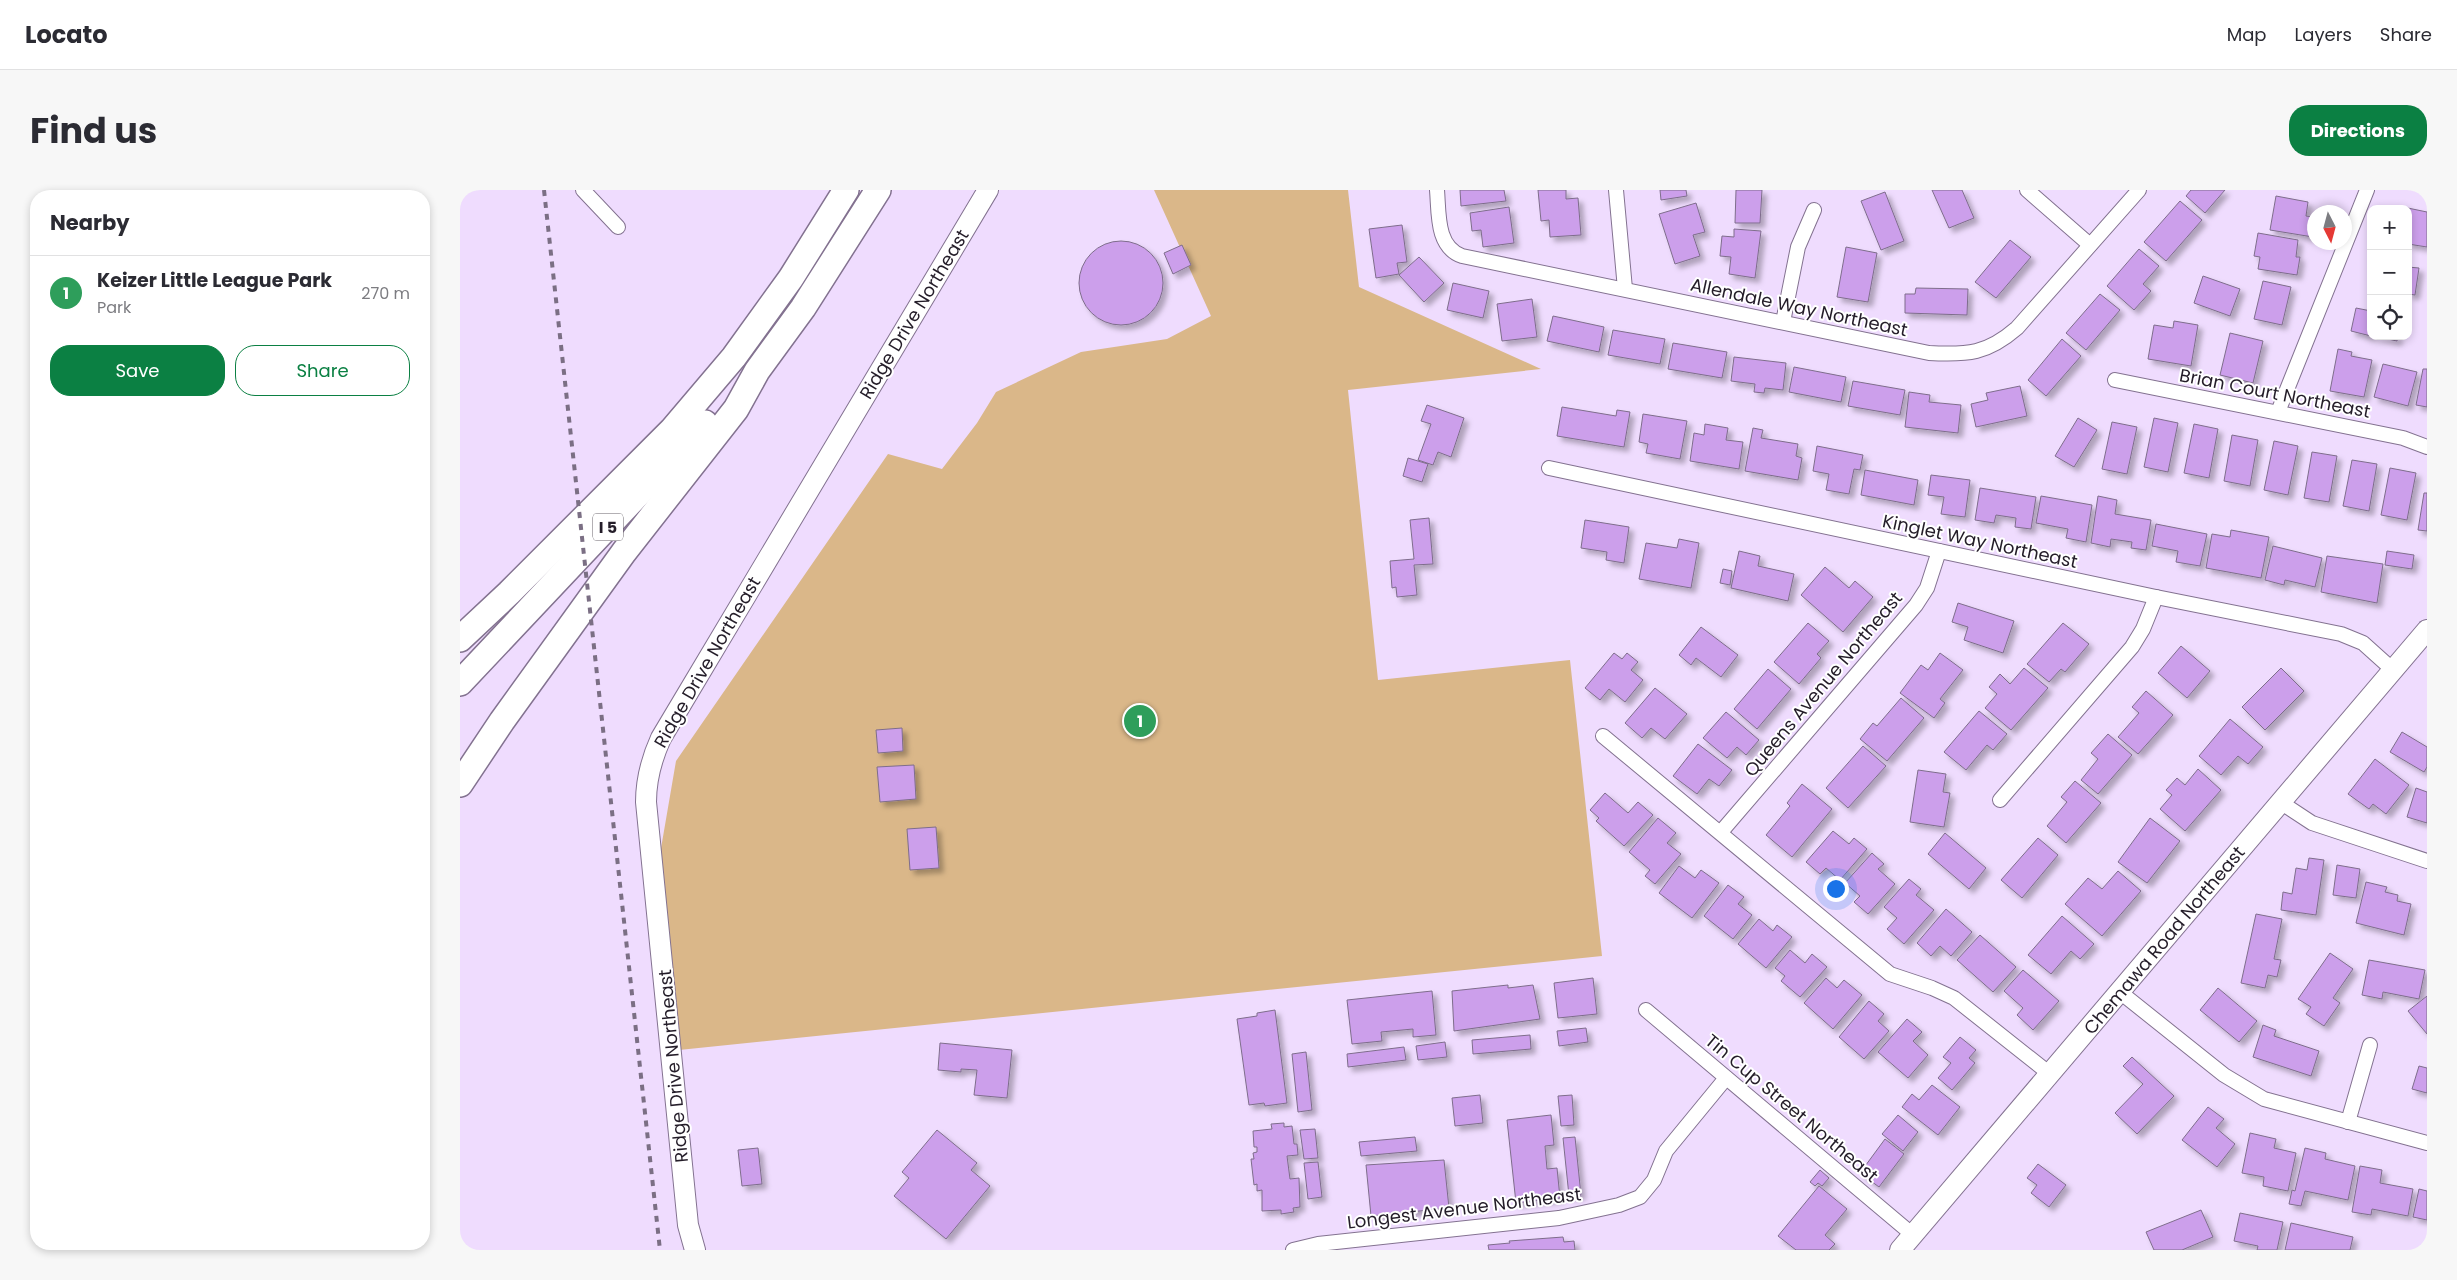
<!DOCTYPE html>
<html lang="en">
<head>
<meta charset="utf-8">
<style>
  body { margin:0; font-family:Poppins,sans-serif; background:#f7f7f7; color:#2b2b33 }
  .controls { position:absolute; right:15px; top:15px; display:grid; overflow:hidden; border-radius:10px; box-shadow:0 2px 8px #0003 }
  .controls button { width:45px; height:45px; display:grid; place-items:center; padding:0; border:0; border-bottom:1px solid #e1e1e2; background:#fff; color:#2b2b33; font:25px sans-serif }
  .compass { position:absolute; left:1847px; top:15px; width:45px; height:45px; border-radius:50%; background:#fff; box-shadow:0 2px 8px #0003; rotate:174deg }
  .you { position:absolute; left:1375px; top:698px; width:18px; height:18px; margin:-12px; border:4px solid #fff; border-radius:50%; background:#1a73e8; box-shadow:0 0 0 8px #1a73e833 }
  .badge { display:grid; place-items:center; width:32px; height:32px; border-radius:50%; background:#0b8043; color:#fff; font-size:16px; font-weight:700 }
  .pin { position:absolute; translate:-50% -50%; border:2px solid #fff; box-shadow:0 1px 5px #0006 }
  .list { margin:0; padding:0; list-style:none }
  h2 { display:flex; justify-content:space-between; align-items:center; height:65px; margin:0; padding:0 20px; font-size:21px }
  h2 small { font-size:16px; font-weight:400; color:#7c7c81 }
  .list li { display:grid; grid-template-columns:32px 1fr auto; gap:15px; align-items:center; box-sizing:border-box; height:75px; padding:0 20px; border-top:1px solid #e1e1e2 }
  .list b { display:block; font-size:19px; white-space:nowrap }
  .list p { margin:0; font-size:16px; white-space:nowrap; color:#7c7c81 }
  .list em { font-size:16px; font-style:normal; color:#7c7c81 }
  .actions { display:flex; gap:10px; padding:15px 20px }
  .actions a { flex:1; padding:11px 0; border:1px solid #0b8043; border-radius:20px; text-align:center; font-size:18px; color:#0b8043 }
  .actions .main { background:#0b8043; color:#fff }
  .icon { flex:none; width:28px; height:28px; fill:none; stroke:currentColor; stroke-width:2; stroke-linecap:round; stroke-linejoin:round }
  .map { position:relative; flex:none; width:1967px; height:1060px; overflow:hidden; border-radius:20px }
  header { display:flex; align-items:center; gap:30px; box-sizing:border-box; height:70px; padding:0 25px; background:#fff; border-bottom:1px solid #e1e1e2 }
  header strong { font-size:24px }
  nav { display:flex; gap:28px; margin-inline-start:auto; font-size:18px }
  .intro { display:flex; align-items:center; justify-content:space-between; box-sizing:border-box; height:120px; padding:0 30px }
  h1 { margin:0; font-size:35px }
  .button { padding:12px 22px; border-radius:20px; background:#0b8043; color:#fff; font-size:18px; font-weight:700 }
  main { display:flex; gap:30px; padding:0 30px }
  aside { flex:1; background:#fff; border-radius:20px; box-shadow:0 2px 8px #0003 }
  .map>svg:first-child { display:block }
  .green { fill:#dab789 }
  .building { fill:#cc9feb; stroke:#7e6d8b; filter:url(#shadow) }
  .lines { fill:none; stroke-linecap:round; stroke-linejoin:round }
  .street-casing { stroke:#837290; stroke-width:16 }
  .secondary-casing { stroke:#837290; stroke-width:22 }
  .highway-casing { stroke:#837290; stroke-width:28 }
  .street { stroke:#fff; stroke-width:14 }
  .secondary { stroke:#fff; stroke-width:20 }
  .highway { stroke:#fff; stroke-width:25 }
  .rail { stroke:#7b6f84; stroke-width:4; stroke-dasharray:6 6; stroke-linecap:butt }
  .labels { text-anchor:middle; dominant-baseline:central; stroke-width:4; stroke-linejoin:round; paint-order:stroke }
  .shield { fill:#fff; stroke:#666169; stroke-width:1 }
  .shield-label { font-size:16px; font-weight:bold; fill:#241d29 }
  .street-label { font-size:18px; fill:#241d29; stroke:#fff }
</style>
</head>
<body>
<header>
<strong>Locato</strong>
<nav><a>Map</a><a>Layers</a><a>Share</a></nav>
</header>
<div class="intro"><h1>Find us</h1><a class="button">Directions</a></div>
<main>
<aside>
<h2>Nearby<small></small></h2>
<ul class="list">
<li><span class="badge" style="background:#2e9e5b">1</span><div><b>Keizer Little League Park</b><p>Park</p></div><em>270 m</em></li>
</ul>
<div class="actions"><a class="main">Save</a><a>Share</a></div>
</aside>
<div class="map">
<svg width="1967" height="1060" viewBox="0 0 1967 1060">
  <defs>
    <filter id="shadow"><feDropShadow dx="4.5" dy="4.5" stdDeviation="2.5" flood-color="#0004"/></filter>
  </defs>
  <rect width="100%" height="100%" fill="#efdcfe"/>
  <path class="green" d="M694 0H888L899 97 1081 179 888 200 918 490 1110 470 1142 766 219 860 199 670 216 571 428 264 482 279 517 233 536 202 621 162 707 149 751 126Z"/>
  <g class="building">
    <path d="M1000 0H1044L1046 11 1001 16Z"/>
    <path d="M1078 0H1106V9L1118 8 1121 45 1090 47 1089 30 1081 31Z"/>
    <path d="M1200 0H1226L1227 6 1201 10Z"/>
    <path d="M1276 0H1302L1300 33H1275Z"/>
    <path d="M1472 0H1502L1514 28 1489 38Z"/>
    <path d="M1731 0H1765L1745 23 1726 6Z"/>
    <path d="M1425 2 1444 51 1421 60 1401 11Z"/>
    <path d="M1816 6 1848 12 1846 26 1854 27 1853 47 1810 40Z"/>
    <path d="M1720 11 1742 30 1706 71 1684 52Z"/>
    <path d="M1236 13 1245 42 1233 45 1240 66 1215 74 1199 24Z"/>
    <path d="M1049 17 1054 53 1023 57 1021 40 1012 41 1010 23Z"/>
    <path d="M1943 17 1967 22V57L1948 54V19Z"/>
    <path d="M942 35 947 72 937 73 939 84 916 88 909 39Z"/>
    <path d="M1274 39 1301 41 1295 88 1269 84 1271 67 1260 66 1262 46 1274 47Z"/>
    <path d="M1798 43 1838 50 1836 67H1840L1837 85 1798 79 1800 67 1794 66Z"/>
    <path d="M1550 50 1571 67 1536 108 1515 92Z"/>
    <circle cx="661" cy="93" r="42"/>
    <path d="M722 55 731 75 713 84 704 63Z"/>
    <path d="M1386 57 1417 63 1408 112 1377 107Z"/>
    <path d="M1679 59 1699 76 1683 94 1691 101 1674 120 1647 96Z"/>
    <path d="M959 67 984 93 964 112 939 85Z"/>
    <path d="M1948 77 1959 78 1955 105 1948 104Z"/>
    <path d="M1743 86 1780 99 1770 126 1734 113Z"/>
    <path d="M1803 91 1831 97 1822 135 1794 129Z"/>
    <path d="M993 93 1029 101 1023 128 987 120Z"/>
    <path d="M1456 98 1508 99 1507 125 1445 123V104H1455Z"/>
    <path d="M1640 104 1660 120 1626 160 1606 143Z"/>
    <path d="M1072 109 1077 147 1042 151 1037 114Z"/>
    <path d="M1896 118 1911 121V146L1891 141Z"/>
    <path d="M1093 126 1144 137 1139 162 1087 151Z"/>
    <path d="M1714 131 1738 135 1731 176 1688 169 1694 135 1713 138Z"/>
    <path d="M1153 140 1205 149 1200 174 1148 165Z"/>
    <path d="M1770 143 1803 151 1793 193 1760 185Z"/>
    <path d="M1913 146H1938L1937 151Z"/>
    <path d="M1602 149 1621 166 1586 206 1568 190Z"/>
    <path d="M1213 153 1267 162 1262 188 1208 179Z"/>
    <path d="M1878 159 1892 162 1891 166 1912 170 1904 207 1870 201Z"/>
    <path d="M1274 167 1326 173 1323 200 1305 198 1304 203 1294 202 1295 194 1271 191Z"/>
    <path d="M1923 174 1957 182 1948 216 1914 207Z"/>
    <path d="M1334 177 1386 187 1381 212 1329 202Z"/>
    <path d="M1963 179H1967V217L1956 215Z"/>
    <path d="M1393 191 1445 200 1440 225 1388 216Z"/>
    <path d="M1560 196 1567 226 1516 237 1511 214 1528 210 1526 203Z"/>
    <path d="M1449 202 1470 205 1469 212 1501 215 1498 243 1445 237Z"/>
    <path d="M967 215 1004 228 991 267 978 262 973 275 958 270 971 234 961 231Z"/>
    <path d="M1102 217 1156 226 1157 220 1170 222 1164 257 1097 246Z"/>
    <path d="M1183 224 1227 231 1220 269 1186 263 1188 254 1179 252Z"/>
    <path d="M1618 228 1637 240 1614 277 1595 266Z"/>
    <path d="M1694 228 1718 233 1708 282 1684 277Z"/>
    <path d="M1652 232 1677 237 1667 284 1642 279Z"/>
    <path d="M1245 234 1268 238 1266 250 1283 252 1279 279 1230 271 1234 243 1244 245Z"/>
    <path d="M1734 234 1758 239 1749 288 1724 283Z"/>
    <path d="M1293 238 1303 240 1301 248 1338 254 1336 266 1342 268 1338 290 1285 281Z"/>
    <path d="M1772 245 1798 250 1790 296 1764 291Z"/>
    <path d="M1814 251 1838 256 1828 305 1804 300Z"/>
    <path d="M1357 256 1403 265 1400 280 1394 279 1389 304 1366 300 1369 284 1353 281Z"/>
    <path d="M1852 262 1877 266 1869 312 1844 308Z"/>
    <path d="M948 268 968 274 962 292 943 286Z"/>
    <path d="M1892 270 1917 274 1909 321 1883 316Z"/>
    <path d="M1930 278 1956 283 1947 330 1921 325Z"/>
    <path d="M1405 280 1458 290 1454 315 1401 305Z"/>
    <path d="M1471 285 1510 290 1505 327 1481 324 1484 307 1468 305Z"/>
    <path d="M1520 298 1576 307 1571 339 1555 337 1556 328 1536 325 1534 333 1515 330Z"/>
    <path d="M1964 303H1967V341L1958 340Z"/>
    <path d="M1581 306 1632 315 1626 352 1606 348 1608 339 1576 333Z"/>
    <path d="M1638 306 1657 310 1655 324 1691 330 1686 360 1671 358 1672 352 1651 349 1650 357 1631 353Z"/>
    <path d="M969 328 973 374 954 375 957 405 937 407 936 397 932 398 930 371 954 369 950 330Z"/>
    <path d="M1125 330 1169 337 1164 373 1146 370 1147 362 1121 358Z"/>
    <path d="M1696 334 1747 344 1740 376 1716 372 1718 361 1692 356Z"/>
    <path d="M1771 340 1809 347 1801 388 1746 378 1752 344 1770 347Z"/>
    <path d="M1219 349 1239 353 1231 398 1179 389 1186 353 1217 358Z"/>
    <path d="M1813 356 1862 368 1855 397 1825 390 1824 395 1805 390Z"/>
    <path d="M1279 361 1300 366 1298 376 1334 384 1328 411 1271 398Z"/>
    <path d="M1927 361 1954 365 1952 379 1925 375Z"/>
    <path d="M1867 366 1923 374 1917 413 1861 402Z"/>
    <path d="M1365 377 1389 398 1395 391 1413 407 1383 442 1341 405Z"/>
    <path d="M1263 379 1272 381 1270 395 1260 393Z"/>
    <path d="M1498 413 1554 431 1543 463 1504 450 1508 437 1492 432Z"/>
    <path d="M1348 433 1369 451 1357 464 1361 468 1339 494 1314 472Z"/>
    <path d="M1603 433 1629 454 1605 482 1601 479 1589 492 1567 474Z"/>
    <path d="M1241 437 1278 465 1261 487 1236 468 1231 475 1219 465Z"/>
    <path d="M1721 456 1750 481 1727 508 1698 483Z"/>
    <path d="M1154 463 1162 469 1167 463 1178 472 1171 480 1183 490 1165 512 1149 499 1140 510 1125 498Z"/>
    <path d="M1480 463 1503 480 1480 509 1485 513 1474 528 1440 503 1461 475 1468 480Z"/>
    <path d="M1564 478 1588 498 1551 540 1525 518 1537 504 1529 497 1540 484 1550 494Z"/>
    <path d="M1821 478 1844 501 1805 540 1782 517Z"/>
    <path d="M1308 479 1331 499 1297 539 1274 519Z"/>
    <path d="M1195 498 1227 524 1205 549 1191 538 1182 548 1165 533Z"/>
    <path d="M1686 501 1713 525 1678 564 1658 547 1679 523 1672 517Z"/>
    <path d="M1441 508 1464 528 1427 571 1400 549 1413 533 1417 536Z"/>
    <path d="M1519 521 1547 544 1533 560 1527 555 1506 580 1484 562Z"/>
    <path d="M1266 522 1299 550 1286 565 1277 557 1267 568 1243 548Z"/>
    <path d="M1770 529 1803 557 1788 574 1778 566 1761 585 1739 566Z"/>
    <path d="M442 538 443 561 418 563 416 540Z"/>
    <path d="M1942 542 1967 557V577L1964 582 1930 562Z"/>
    <path d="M1648 544 1672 565 1638 604 1621 590 1638 569 1631 563Z"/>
    <path d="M1238 554 1272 580 1259 596 1249 589 1237 604 1213 586Z"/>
    <path d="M1403 556 1426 576 1388 618 1366 598Z"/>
    <path d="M1915 569 1949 595 1926 624 1913 614 1909 619 1888 604Z"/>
    <path d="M454 575 456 609 420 612 417 577Z"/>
    <path d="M1738 579 1761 600 1725 641 1700 619 1712 605 1706 600 1717 588 1725 595Z"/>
    <path d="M1458 580 1486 584 1483 602 1490 603 1484 637 1450 632Z"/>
    <path d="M1615 591 1641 613 1606 653 1587 636 1607 612 1601 607Z"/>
    <path d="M1342 594 1372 619 1332 667 1306 645 1330 616 1327 613Z"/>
    <path d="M1956 598 1967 602V633L1947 627Z"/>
    <path d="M1145 603 1168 623 1178 612 1193 625 1164 656 1136 631 1139 628 1130 620Z"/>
    <path d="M1198 628 1216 643 1207 653 1221 664 1195 694 1185 686 1190 680 1169 662Z"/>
    <path d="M1690 628 1720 651 1687 693 1658 672Z"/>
    <path d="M476 637 479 678 450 680 447 639Z"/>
    <path d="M1373 641 1389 654 1394 648 1407 659 1380 690 1366 678 1360 684 1346 672Z"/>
    <path d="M1485 643 1526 678 1509 699 1468 664Z"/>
    <path d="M1578 648 1598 665 1562 708 1541 690Z"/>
    <path d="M1412 663 1424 674 1418 679 1435 694 1408 724 1394 712 1400 706 1385 693Z"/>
    <path d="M1849 668 1864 670 1856 725 1821 720 1823 702 1832 704 1836 678 1847 680Z"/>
    <path d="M1877 675 1900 679 1896 708 1873 705Z"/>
    <path d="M1219 676 1235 688 1241 680 1259 693 1232 728 1199 703Z"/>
    <path d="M1658 681 1681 701 1642 746 1605 714 1628 688 1642 699Z"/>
    <path d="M1449 689 1461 699 1456 705 1474 720 1444 754 1427 739 1437 728 1424 717Z"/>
    <path d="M1906 692 1927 697 1925 702 1938 705 1937 711 1951 714 1944 745 1896 733Z"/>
    <path d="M1268 695 1284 707 1278 714 1292 725 1273 749 1244 726Z"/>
    <path d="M1486 719 1512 742 1491 766 1480 756 1471 766 1457 753Z"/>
    <path d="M1796 724 1822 729 1814 769 1821 770 1817 787 1808 785 1805 798 1781 793Z"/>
    <path d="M1602 726 1634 754 1620 769 1611 761 1591 784 1568 765Z"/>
    <path d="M1299 729 1313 741 1317 735 1332 747 1306 778 1278 754Z"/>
    <path d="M1520 745 1556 777 1533 802 1497 770Z"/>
    <path d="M1330 760 1345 773 1352 764 1367 777 1340 807 1321 791 1325 786 1315 778Z"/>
    <path d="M1870 763 1893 779 1873 808 1880 813 1864 836 1846 824 1851 817 1838 809Z"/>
    <path d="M1909 770 1965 780 1959 809 1923 802 1922 809 1902 805Z"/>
    <path d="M1563 780 1599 811 1573 840 1557 825 1563 818 1544 801Z"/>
    <path d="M1133 788 1137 824 1098 828 1094 793Z"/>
    <path d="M1366 788 1377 798 1384 790 1402 805 1373 839 1344 813Z"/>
    <path d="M1048 795V798L1073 795 1080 829 994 841 992 801Z"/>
    <path d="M1758 798 1797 831 1779 852 1740 820Z"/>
    <path d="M972 801 976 845 953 847V839L921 842 922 851 892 854 887 810Z"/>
    <path d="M1967 806V844L1948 821Z"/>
    <path d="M1409 811 1424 824 1418 831 1429 841 1404 869 1379 847Z"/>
    <path d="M815 820 827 913 805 916 804 913 789 915 777 829 797 826V823Z"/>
    <path d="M1447 829 1462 842 1453 851 1468 865 1448 888 1418 862Z"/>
    <path d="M1803 835 1816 840 1814 846 1859 861 1851 886 1793 867Z"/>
    <path d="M1126 838 1128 852 1099 856 1097 841Z"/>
    <path d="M1070 845 1071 859 1013 864 1012 850Z"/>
    <path d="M1500 847 1516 860 1509 868 1515 873 1492 900 1478 888 1491 873 1483 867Z"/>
    <path d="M985 852 987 867 958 870 956 856Z"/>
    <path d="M480 853 552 860 547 908 514 905 517 880 501 879V882L478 880Z"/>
    <path d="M944 857 946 870 888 877 887 864Z"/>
    <path d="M846 862 852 920 838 922 832 864Z"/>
    <path d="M1672 867 1714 906 1677 944 1655 923 1683 894 1663 876Z"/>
    <path d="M1959 876 1967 878V903L1952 899Z"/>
    <path d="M1472 895 1500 917 1478 945 1442 917 1452 904 1459 910Z"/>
    <path d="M1020 905 1023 933 995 936 992 908Z"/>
    <path d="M1112 905 1114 935 1101 936 1098 906Z"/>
    <path d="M1748 917 1764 929 1756 938 1775 954 1757 977 1722 950Z"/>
    <path d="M1091 925 1094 955 1085 956 1087 979 1097 978 1100 1008 1056 1013 1047 930Z"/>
    <path d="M1438 925 1458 942 1443 961 1422 944Z"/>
    <path d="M824 933V937L832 936 834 954H837L838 965 827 966 830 989 839 988 840 1017 833 1018 834 1022 821 1024V1020L802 1021V1000L797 1001V994L794 995 791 969H794L793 963 797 962V957H794L793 941 812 939 811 934Z"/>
    <path d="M855 939 858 968 844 969 840 940Z"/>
    <path d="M477 940 517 973 511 980 530 996 486 1049 434 1006 449 988 442 982Z"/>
    <path d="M1790 943 1816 949 1814 958 1836 963 1828 1001 1803 996 1804 987 1782 983Z"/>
    <path d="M955 947 957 961 901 966 899 952Z"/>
    <path d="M1115 947 1121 1005 1109 1006 1103 948Z"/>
    <path d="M1425 949 1444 964 1419 997 1400 983Z"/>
    <path d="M298 958 302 994 282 996 278 960Z"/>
    <path d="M1845 958 1866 963 1865 969 1895 976 1888 1010 1845 1001 1841 1016 1829 1014 1832 1000 1835 1001Z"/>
    <path d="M984 970 989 1018 911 1026 906 975Z"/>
    <path d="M858 972 862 1007 848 1009 844 973Z"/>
    <path d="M1578 974 1606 995 1589 1017 1571 1003 1577 995 1567 988Z"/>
    <path d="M1900 976 1922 980 1920 993 1953 999 1948 1026 1912 1019 1911 1025 1892 1022Z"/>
    <path d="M1360 980 1369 988 1362 996 1358 993 1355 996 1350 992Z"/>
    <path d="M1359 996 1387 1019 1365 1045 1375 1054 1369 1060H1336L1318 1046Z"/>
    <path d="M1959 999 1967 1001V1030L1953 1027Z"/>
    <path d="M1741 1020 1753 1047 1722 1060H1694L1686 1042Z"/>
    <path d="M1780 1023 1823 1032 1817 1060H1797L1798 1056 1774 1051Z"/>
    <path d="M1831 1033 1893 1047 1890 1060H1825Z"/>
    <path d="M1103 1047 1104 1052 1114 1051 1115 1060H1029L1028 1055 1050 1053 1049 1051Z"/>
  </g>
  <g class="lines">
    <defs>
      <g id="street">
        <path d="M123 0 158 37"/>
        <path d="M977 0C979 23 976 57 1002 66L1469 163C1508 165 1527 164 1557 138L1679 0"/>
        <path d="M1156 0 1165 99"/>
        <path d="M1567 0 1630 55"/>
        <path d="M1323 132 1338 57 1354 20"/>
        <path d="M1655 190 1943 248 1967 257"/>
        <path d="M1818 222 1907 0"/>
        <path d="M1089 278 1696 407 1881 444 1903 453 1933 480"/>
        <path d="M1143 546 1430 784 1472 798 1494 808 1590 884"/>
        <path d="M1540 610 1672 457 1683 439 1696 407"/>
        <path d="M1820 612 1852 633 1967 671"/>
        <path d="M1261 642 1456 415 1467 398 1479 361"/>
        <path d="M1660 802 1764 885 1804 909 1967 953"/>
        <path d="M1186 820 1453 1045"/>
        <path d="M1888 932 1910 855"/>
        <path d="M833 1060 858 1054 1099 1028 1159 1015 1180 1007 1194 990 1206 961 1266 888"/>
      </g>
      <g id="secondary">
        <path d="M235 1060 228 1035 186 612C186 589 191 570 201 548L528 0"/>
        <path d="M1440 1060 1967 440"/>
      </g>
      <g id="highway">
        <path d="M0 449 49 403 212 240 274 167 331 88 386 0"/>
        <path d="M0 493 245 233"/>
        <path d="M0 594 42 531 164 362 276 219 297 181 343 118 418 0"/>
      </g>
    </defs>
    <use href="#street" class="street-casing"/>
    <use href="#secondary" class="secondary-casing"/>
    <use href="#highway" class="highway-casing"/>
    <use href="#street" class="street"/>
    <use href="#secondary" class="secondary"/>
    <use href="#highway" class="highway"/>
    <path class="rail" d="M84 0 200 1060"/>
  </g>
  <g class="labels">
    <rect class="shield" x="133" y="323.5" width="30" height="27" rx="4"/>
    <g class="shield-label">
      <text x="148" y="337">I 5</text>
    </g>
    <g class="street-label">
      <text transform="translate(1339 117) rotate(12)">Allendale Way Northeast</text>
      <text transform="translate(454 124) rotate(-59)">Ridge Drive Northeast</text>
      <text transform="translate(1815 203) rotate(11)">Brian Court Northeast</text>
      <text transform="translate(1520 351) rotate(12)">Kinglet Way Northeast</text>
      <text transform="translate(247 472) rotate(-60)">Ridge Drive Northeast</text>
      <text transform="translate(1363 494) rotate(-50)">Queens Avenue Northeast</text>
      <text transform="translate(1704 750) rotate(-50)">Chemawa Road Northeast</text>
      <text transform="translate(213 876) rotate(-95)">Ridge Drive Northeast</text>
      <text transform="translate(1332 918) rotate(40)">Tin Cup Street Northeast</text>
      <text transform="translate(1004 1018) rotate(-7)">Longest Avenue Northeast</text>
    </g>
  </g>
</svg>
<div class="controls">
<button>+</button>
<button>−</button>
<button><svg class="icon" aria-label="locate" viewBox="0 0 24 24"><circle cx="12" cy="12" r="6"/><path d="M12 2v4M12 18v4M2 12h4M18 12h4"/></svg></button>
</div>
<svg class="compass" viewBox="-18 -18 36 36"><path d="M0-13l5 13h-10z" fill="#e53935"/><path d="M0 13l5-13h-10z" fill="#7c7c81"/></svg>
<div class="you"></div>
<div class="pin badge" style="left:680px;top:531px;background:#2e9e5b">1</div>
</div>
</main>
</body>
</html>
